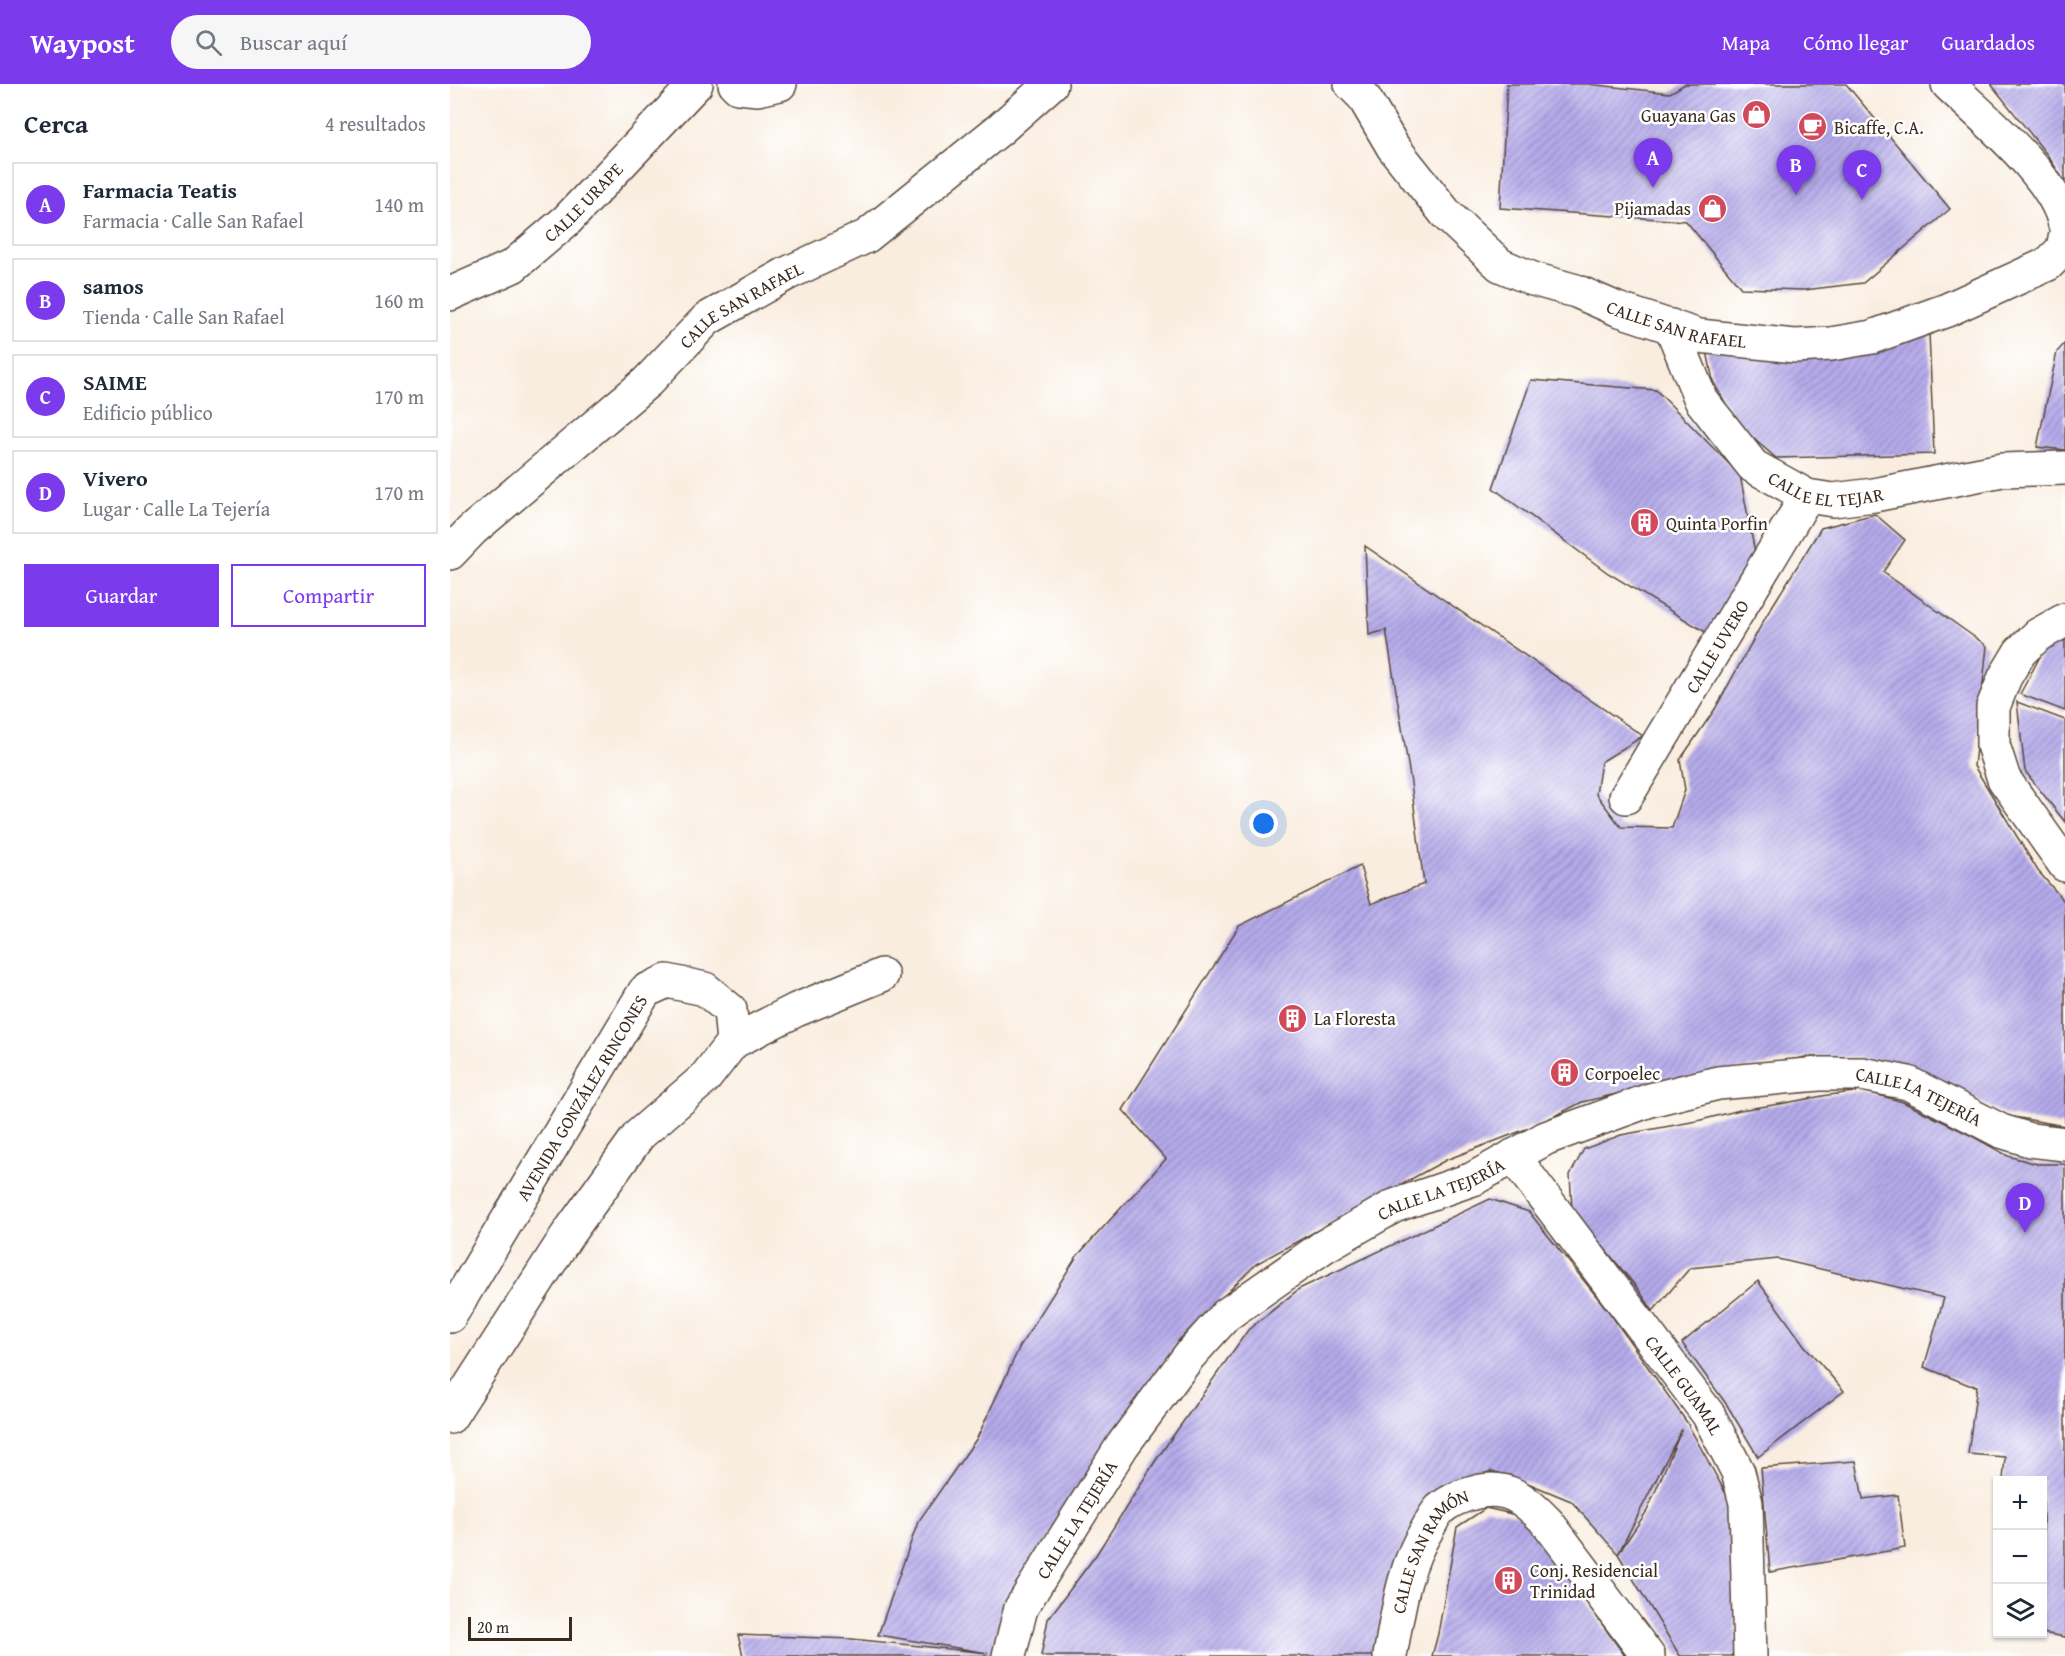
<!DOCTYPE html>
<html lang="es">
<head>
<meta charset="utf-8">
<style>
  body { margin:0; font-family:"Gentium Book Plus",serif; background:#f6f6f7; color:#1f2937 }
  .controls { position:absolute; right:18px; bottom:18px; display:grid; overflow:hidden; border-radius:0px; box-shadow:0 2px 4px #0004 }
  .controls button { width:54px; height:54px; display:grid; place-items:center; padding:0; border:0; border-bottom:2px solid #e0e1e3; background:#fff; color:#1f2937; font:30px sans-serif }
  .scale { position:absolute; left:18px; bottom:15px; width:104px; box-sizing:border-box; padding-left:6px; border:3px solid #3b2a1e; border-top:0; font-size:16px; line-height:21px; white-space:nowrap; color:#3b2a1e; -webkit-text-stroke:4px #fff; paint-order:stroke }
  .you { position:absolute; left:814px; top:740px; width:21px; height:21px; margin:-15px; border:4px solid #fff; border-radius:50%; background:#1a73e8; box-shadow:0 0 0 9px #1a73e833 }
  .badge { display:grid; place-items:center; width:39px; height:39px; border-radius:50%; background:#7c3aed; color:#fff; font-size:20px; font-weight:700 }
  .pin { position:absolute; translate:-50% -50px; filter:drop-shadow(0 2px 3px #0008) }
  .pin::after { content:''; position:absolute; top:32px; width:21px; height:18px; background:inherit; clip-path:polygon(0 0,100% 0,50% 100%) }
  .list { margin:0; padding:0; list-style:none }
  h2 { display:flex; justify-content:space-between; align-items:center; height:78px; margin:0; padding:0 24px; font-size:26px }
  h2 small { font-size:20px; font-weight:400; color:#747a83 }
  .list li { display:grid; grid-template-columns:39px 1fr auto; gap:18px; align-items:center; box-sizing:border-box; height:84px; margin:0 12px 12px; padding:0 12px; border:2px solid #e0e1e3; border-radius:0px }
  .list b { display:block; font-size:22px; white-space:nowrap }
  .list p { margin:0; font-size:20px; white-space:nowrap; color:#747a83 }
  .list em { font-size:20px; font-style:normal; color:#747a83 }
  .actions { display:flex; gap:12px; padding:18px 24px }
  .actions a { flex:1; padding:14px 0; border:2px solid #7c3aed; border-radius:0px; text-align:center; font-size:21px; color:#7c3aed }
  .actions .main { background:#7c3aed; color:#fff }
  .icon { flex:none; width:33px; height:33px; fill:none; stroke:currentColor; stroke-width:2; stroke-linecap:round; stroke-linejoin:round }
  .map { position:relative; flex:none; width:1615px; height:1572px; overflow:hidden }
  header { display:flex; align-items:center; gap:36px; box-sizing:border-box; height:84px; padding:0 30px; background:#7c3aed; color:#fff }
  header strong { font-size:28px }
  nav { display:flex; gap:33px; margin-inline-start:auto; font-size:21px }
  .search { width:420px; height:54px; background:#f6f6f7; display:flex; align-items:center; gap:15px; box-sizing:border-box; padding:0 21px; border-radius:33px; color:#747a83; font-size:22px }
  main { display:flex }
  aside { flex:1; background:#fff }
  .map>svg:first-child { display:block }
  .building { fill:url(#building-hatch) }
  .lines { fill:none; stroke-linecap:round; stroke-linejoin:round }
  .minor-casing { stroke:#58473b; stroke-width:36 }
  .minor { stroke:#fff; stroke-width:33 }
  .labels { text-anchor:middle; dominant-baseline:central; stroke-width:5; stroke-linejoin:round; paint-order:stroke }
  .poi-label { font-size:18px; fill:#3b2a1e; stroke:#fff; text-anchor:start }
  .street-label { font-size:18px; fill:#3b2a1e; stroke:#fff }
</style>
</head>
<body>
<header>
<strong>Waypost</strong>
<div class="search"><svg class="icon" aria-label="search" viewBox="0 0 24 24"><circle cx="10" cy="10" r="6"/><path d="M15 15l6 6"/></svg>Buscar aquí</div>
<nav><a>Mapa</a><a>Cómo llegar</a><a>Guardados</a></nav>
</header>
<main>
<aside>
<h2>Cerca<small>4 resultados</small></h2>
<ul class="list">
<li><span class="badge">A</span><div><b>Farmacia Teatis</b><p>Farmacia · Calle San Rafael</p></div><em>140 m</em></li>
<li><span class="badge">B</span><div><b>samos</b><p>Tienda · Calle San Rafael</p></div><em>160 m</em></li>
<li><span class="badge">C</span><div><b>SAIME</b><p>Edificio público</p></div><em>170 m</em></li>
<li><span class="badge">D</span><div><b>Vivero</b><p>Lugar · Calle La Tejería</p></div><em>170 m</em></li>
</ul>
<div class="actions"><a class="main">Guardar</a><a>Compartir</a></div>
</aside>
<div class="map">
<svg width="1615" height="1572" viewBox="0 0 1615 1572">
  <defs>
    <pattern id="building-hatch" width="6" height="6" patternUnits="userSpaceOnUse" patternTransform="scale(1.5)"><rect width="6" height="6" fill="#b5abeb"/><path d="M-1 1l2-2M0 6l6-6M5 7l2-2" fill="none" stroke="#948bbe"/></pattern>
  </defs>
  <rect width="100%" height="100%" fill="#fff"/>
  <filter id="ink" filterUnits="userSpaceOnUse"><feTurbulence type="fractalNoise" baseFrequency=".0167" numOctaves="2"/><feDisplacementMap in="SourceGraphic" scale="12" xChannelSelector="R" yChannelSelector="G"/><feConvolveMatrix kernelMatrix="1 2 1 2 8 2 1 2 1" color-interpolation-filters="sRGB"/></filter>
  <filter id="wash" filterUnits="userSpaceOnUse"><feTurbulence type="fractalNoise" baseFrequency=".008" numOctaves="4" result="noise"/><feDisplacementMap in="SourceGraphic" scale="24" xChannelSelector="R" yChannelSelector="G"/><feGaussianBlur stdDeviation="1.35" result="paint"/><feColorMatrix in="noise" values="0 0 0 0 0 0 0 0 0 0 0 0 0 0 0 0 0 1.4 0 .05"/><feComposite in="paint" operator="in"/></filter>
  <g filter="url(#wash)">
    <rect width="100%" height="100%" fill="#f9eddf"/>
    <g id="blocks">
      <g class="building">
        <path d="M1057 0H1137L1220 9 1235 0H1396L1500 125 1413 199 1354 206 1291 204 1236 137 1050 124Z"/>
        <path d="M1541 0H1615V98L1598 72Z"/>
        <path d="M1479 249 1484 370 1326 374 1288 341 1263 297 1257 267Z"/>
        <path d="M1615 259V366L1587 363 1607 268Z"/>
        <path d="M1081 296 1206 306 1290 391 1306 474 1257 549 1158 489 1043 404Z"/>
        <path d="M1425 430 1455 456 1433 488 1537 562 1524 682 1588 787 1615 818V1042L1558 1032 1458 982 1399 973H1356L1214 999 1132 1018 1089 1040 996 1076 806 1180 729 1256 626 1416 566 1500 548 1572H293L288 1551 402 1555 538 1569 428 1551 468 1438 527 1354 570 1262 627 1172 716 1075 673 1026 789 842 910 782 921 820 974 800 961 699 936 546 919 551 915 462 1193 652 1151 678 1146 710 1171 743 1222 744 1235 706 1230 676 1265 625 1318 529 1371 444Z"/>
        <path d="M1615 549V627L1570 610 1593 567Z"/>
        <path d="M1567 618 1615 636V738L1575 687Z"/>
        <path d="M1414 1007 1453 1018 1522 1052 1558 1072 1587 1080H1615V1553L1593 1549V1396H1553L1555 1373 1518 1370 1527 1302 1519 1301 1474 1283 1494 1214 1328 1175 1240 1184 1203 1227 1188 1205 1122 1125 1120 1091 1134 1065 1171 1051 1247 1037 1290 1026 1330 1020 1378 1011Z"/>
        <path d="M1040 1115 1079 1128 1159 1228 1236 1337 1281 1419 1287 1572H1230L1168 1470 1197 1427 1232 1345 1168 1470 1121 1417 1063 1393 1041 1387 1002 1403 931 1572H591L598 1535 646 1471 706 1376 798 1246 849 1205Z"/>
        <path d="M1308 1197 1354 1261 1394 1307 1308 1373 1277 1321 1232 1259Z"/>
        <path d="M1406 1377 1413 1415 1448 1411 1455 1464 1320 1488 1311 1384Z"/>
        <path d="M1036 1424 1075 1433 1175 1572H982L988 1550 1007 1443Z"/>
      </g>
    </g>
  </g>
  <g filter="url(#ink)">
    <use href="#blocks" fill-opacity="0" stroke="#58473b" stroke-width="1.5"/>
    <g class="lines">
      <defs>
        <g id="minor">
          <path d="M285 0 288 3 308 5 330 0"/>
          <path id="s1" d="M901 0 913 12 943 63 997 131 1050 181 1083 195 1126 207 1167 225 1249 252 1345 262 1381 260 1422 253 1497 226 1598 180 1613 165 1615 154"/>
          <path d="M1498 0C1533 34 1606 93 1615 141"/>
          <path id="s2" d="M0 210 63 182 117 136 246 0"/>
          <path id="s3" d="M1221 242 1251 316 1303 382 1357 412 1383 416 1424 411 1552 386 1615 384"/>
          <path id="s4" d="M0 469 22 446 197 298 257 235 336 190 417 152 550 45 601 0"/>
          <path d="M1615 536 1588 551 1570 568 1555 593 1543 623V661L1554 695 1615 781"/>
          <path id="s5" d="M1176 713 1357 412"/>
          <path d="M283 958 346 926 432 891"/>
          <path id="s6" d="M1063 1072 1258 1330 1288 1388 1296 1419 1300 1572"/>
          <path id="s7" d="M0 1232 195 907 217 897 255 905 280 926 283 958 255 994 189 1051 118 1150 0 1333"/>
          <path id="s8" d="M559 1572 571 1524 672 1362 739 1272 776 1231 873 1163 944 1122 1023 1095 1096 1054 1200 1016 1268 999 1369 990H1412L1458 999 1551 1047 1580 1056 1615 1060"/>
          <path id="s9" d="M940 1572C948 1528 953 1483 978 1444 981 1438 985 1430 990 1425 999 1417 1011 1412 1023 1409 1057 1399 1076 1416 1098 1439L1198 1572"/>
        </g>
      </defs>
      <use href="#minor" class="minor-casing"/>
      <use href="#minor" class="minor"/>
    </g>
  </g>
  <defs>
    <symbol id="shop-disc" viewBox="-11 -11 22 22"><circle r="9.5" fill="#d1495b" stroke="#fff"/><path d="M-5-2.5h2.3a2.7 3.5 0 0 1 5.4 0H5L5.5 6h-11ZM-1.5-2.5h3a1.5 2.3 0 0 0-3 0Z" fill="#fff"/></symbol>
    <symbol id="cafe-disc" viewBox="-11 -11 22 22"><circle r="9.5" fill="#d1495b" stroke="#fff"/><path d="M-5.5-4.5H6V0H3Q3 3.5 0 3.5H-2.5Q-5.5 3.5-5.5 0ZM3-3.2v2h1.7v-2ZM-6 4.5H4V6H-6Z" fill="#fff"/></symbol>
    <symbol id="building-disc" viewBox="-11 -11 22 22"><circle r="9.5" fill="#d1495b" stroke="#fff"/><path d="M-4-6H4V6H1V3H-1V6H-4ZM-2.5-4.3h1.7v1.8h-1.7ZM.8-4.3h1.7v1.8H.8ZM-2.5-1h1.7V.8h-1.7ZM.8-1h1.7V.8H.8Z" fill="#fff"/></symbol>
  </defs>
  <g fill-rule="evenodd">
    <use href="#shop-disc" x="1290" y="14" width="33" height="33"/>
    <use href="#cafe-disc" x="1346" y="26" width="33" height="33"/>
    <use href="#shop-disc" x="1246" y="108" width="33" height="33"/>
    <use href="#building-disc" x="1178" y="422" width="33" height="33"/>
    <use href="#building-disc" x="826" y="918" width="33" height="33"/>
    <use href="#building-disc" x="1098" y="972" width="33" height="33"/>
    <use href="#building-disc" x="1042" y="1480" width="33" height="33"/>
  </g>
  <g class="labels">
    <g class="poi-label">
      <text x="1286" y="31" text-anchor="end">Guayana Gas</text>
      <text x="1384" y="43">Bicaffe, C.A.</text>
      <text x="1241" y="124" text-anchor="end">Pijamadas</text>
      <text x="1216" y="439">Quinta Porfin</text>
      <text x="864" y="934">La Floresta</text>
      <text x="1135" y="989">Corpoelec</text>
      <text x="1080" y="1486">Conj. Residencial<tspan x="1080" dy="21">Trinidad</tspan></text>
    </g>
    <g class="street-label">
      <text stroke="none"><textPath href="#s2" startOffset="164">CALLE URAPE</textPath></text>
      <text stroke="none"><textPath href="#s4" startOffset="384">CALLE SAN RAFAEL</textPath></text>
      <text stroke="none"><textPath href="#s1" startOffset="423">CALLE SAN RAFAEL</textPath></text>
      <text stroke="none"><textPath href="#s3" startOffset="243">CALLE EL TEJAR</textPath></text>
      <text stroke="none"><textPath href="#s5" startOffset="176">CALLE UVERO</textPath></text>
      <text stroke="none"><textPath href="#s7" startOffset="255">AVENIDA GONZÁLEZ RINCONES</textPath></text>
      <text stroke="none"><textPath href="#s8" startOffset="1162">CALLE LA TEJERÍA</textPath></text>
      <text stroke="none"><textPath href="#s8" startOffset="658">CALLE LA TEJERÍA</textPath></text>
      <text stroke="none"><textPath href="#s6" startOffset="286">CALLE GUAMAL</textPath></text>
      <text stroke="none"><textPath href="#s8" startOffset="154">CALLE LA TEJERÍA</textPath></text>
      <text stroke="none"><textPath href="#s9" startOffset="116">CALLE SAN RAMÓN</textPath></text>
    </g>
  </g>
</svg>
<div class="controls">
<button>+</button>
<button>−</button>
<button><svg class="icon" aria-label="layers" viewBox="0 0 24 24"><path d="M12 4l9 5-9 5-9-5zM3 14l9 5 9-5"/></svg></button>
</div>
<div class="scale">20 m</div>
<div class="you"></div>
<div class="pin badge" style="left:1203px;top:104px">A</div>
<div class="pin badge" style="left:1346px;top:111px">B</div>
<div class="pin badge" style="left:1412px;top:116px">C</div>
<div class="pin badge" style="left:1575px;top:1149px">D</div>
</div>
</main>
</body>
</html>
